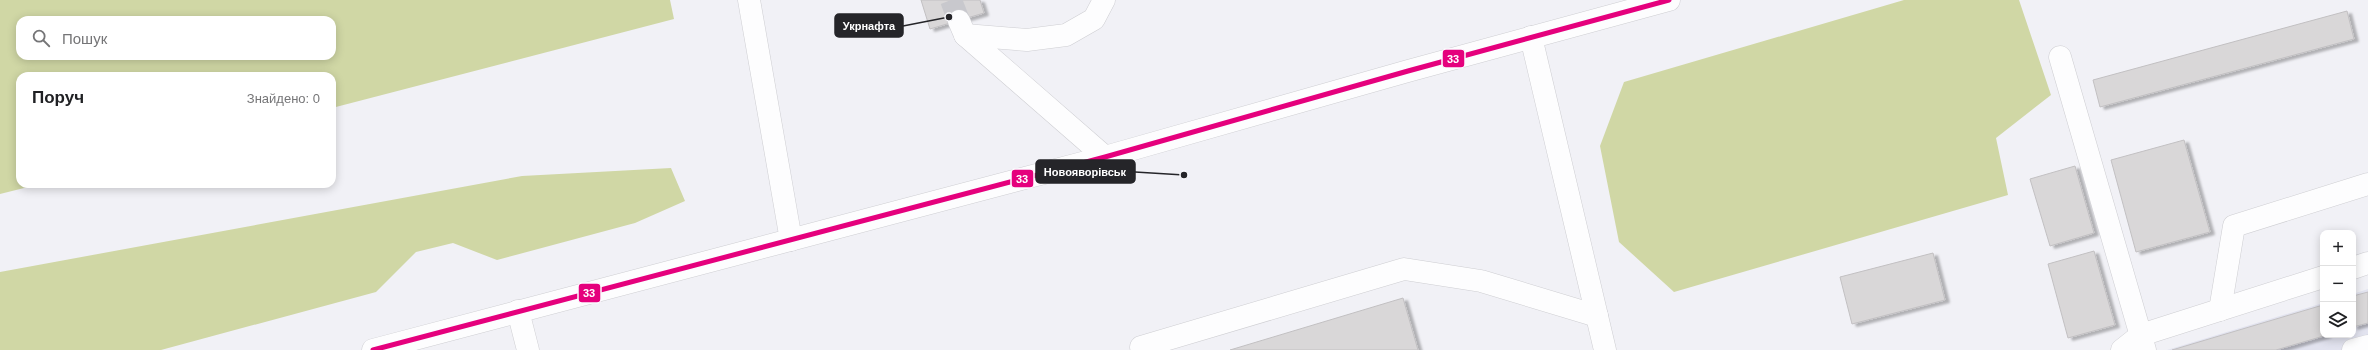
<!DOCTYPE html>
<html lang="uk">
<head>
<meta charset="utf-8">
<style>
  body { margin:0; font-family:Helvetica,sans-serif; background:#f2f2f2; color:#202124 }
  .controls { position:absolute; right:12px; bottom:12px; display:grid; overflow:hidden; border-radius:8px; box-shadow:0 2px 10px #0003 }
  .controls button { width:36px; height:36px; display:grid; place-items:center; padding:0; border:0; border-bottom:1px solid #e0e0e0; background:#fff; color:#202124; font:20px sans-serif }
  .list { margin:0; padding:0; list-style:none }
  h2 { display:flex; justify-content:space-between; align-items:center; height:52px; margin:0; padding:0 16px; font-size:17px }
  h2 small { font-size:13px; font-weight:400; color:#757577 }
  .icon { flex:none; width:22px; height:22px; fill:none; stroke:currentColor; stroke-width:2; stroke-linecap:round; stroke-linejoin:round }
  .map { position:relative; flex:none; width:2368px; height:350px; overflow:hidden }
  .search { position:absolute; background:#fff; box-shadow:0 2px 10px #0003; left:16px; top:16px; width:320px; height:44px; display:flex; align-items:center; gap:10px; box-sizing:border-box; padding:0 14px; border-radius:12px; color:#757577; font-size:15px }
  .panel { position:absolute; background:#fff; box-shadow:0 2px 10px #0003; left:16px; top:72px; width:320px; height:116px; border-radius:12px }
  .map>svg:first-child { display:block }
  .built { fill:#e2e3ef }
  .forest { fill:#d0d7a5; fill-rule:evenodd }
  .building { fill:#d9d7d8; stroke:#c2c0c2; filter:url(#shadow) }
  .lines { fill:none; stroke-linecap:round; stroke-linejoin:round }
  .minor-tunnel { stroke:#c8c8cd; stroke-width:22; stroke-dasharray:22 11; stroke-linecap:butt }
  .minor-casing { stroke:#ceced2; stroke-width:23 }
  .highway-casing { stroke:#ceced2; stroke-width:23 }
  .minor { stroke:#fdfdfe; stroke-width:22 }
  .highway { stroke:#fdfdfe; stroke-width:22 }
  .bus-1-casing { stroke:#fcfcff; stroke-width:8 }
  .bus-1 { stroke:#e5007d; stroke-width:5 }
  .leader { fill:none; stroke:#252529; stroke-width:1.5 }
  .callout-dot { fill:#252529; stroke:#fcfcff; stroke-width:1.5 }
  .callout { fill:#252529; stroke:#252529; stroke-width:1.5 }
  .callout-label { font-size:11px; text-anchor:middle; font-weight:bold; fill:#fff }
  .line-badge { stroke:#fcfcff; stroke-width:1.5 }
  .badge-label { font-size:11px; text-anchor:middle; font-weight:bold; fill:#fff }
</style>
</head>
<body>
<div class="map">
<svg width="2368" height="350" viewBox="0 0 2368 350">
  <defs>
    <filter id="shadow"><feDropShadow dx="4.5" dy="2.5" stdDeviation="1" flood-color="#0004"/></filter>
  </defs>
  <rect width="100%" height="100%" fill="#f1f1f6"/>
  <path class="built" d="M2368 289V350H2167L2323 303V335H2353V294Z"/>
  <g class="forest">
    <path d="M0 0H670L674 19 332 108V76H20V184H40L0 194ZM20 20H332V56H20Z"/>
    <path d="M1904 0H2019L2051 95 1996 138 2008 195 1674 292 1619 242 1600 146 1624 82Z"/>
    <path d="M671 168 685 201 635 223 497 260 453 243 416 252 376 292 161 350H0V272L522 176Z"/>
  </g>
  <g class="building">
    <path d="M921 0H980L984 13 930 29Z"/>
    <path d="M2347 11 2354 39 2100 107 2093 80Z"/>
    <path d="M2184 140 2210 232 2136 252 2111 160Z"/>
    <path d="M2075 166 2094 233 2050 246 2030 179Z"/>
    <path d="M2094 251 2115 325 2068 338 2048 264Z"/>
    <path d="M1933 253 1945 300 1852 324 1840 277Z"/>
    <path d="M2368 292V323L2353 327V296Z"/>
    <path d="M1403 298 1418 350H1230Z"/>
    <path d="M2323 305V335H2327L2276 350H2172Z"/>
  </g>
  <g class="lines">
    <path class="minor-tunnel" d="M951 0 959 21"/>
    <defs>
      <g id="minor">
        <path d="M749 0 791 240"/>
        <path d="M959 21 965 35 1105 157"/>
        <path d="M965 35 1027 40 1066 35 1094 19 1104 0"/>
        <path d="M1531 37 1605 350"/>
        <path d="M2060 57 2145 350"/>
        <path d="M2353 268 2368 263"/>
        <path d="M2220 310 2234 226 2368 184"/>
        <path d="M518 311 528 350"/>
        <path d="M1141 347 1404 269 1481 281 1597 316"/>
        <path d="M2122 350 2141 335 2323 277"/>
        <path d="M2353 350 2368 346"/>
      </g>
      <path id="highway" d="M373 350 1105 157 1408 71 1669 0"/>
    </defs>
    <use href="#minor" class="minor-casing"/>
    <use href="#highway" class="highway-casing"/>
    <use href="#minor" class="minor"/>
    <use href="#highway" class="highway"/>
    <defs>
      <path id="bus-1" d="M373 350 1105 157 1408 71 1669 0"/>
    </defs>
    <use href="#bus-1" class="bus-1-casing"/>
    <use href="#bus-1" class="bus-1"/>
  </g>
  <path class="leader" d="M949 17L903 26M1184 175L1135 172"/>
  <g class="callout-dot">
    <circle cx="949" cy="17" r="4"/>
    <circle cx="1184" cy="175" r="4"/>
  </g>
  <g class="callout">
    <rect x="835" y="14" width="68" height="23" rx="4"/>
    <rect x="1036" y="160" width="99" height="23" rx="4"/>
  </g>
  <g class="callout-label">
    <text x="869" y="30">Укрнафта</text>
    <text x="1085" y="176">Новояворівськ</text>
  </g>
  <g class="line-badge">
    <rect x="1442" y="49" width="23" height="19" rx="4" fill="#e5007d"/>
    <rect x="1011" y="169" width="23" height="19" rx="4" fill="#e5007d"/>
    <rect x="578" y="283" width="23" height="20" rx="4" fill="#e5007d"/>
  </g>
  <g class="badge-label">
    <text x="1453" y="63">33</text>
    <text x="1022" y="183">33</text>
    <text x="589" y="297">33</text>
  </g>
</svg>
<div class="controls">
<button>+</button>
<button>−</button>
<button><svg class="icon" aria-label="layers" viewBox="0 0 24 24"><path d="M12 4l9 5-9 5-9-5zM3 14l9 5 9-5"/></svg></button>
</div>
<div class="search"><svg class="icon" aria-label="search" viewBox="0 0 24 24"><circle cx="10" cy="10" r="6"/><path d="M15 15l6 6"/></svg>Пошук</div>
<section class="panel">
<h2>Поруч<small>Знайдено: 0</small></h2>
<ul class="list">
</ul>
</section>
</div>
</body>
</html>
